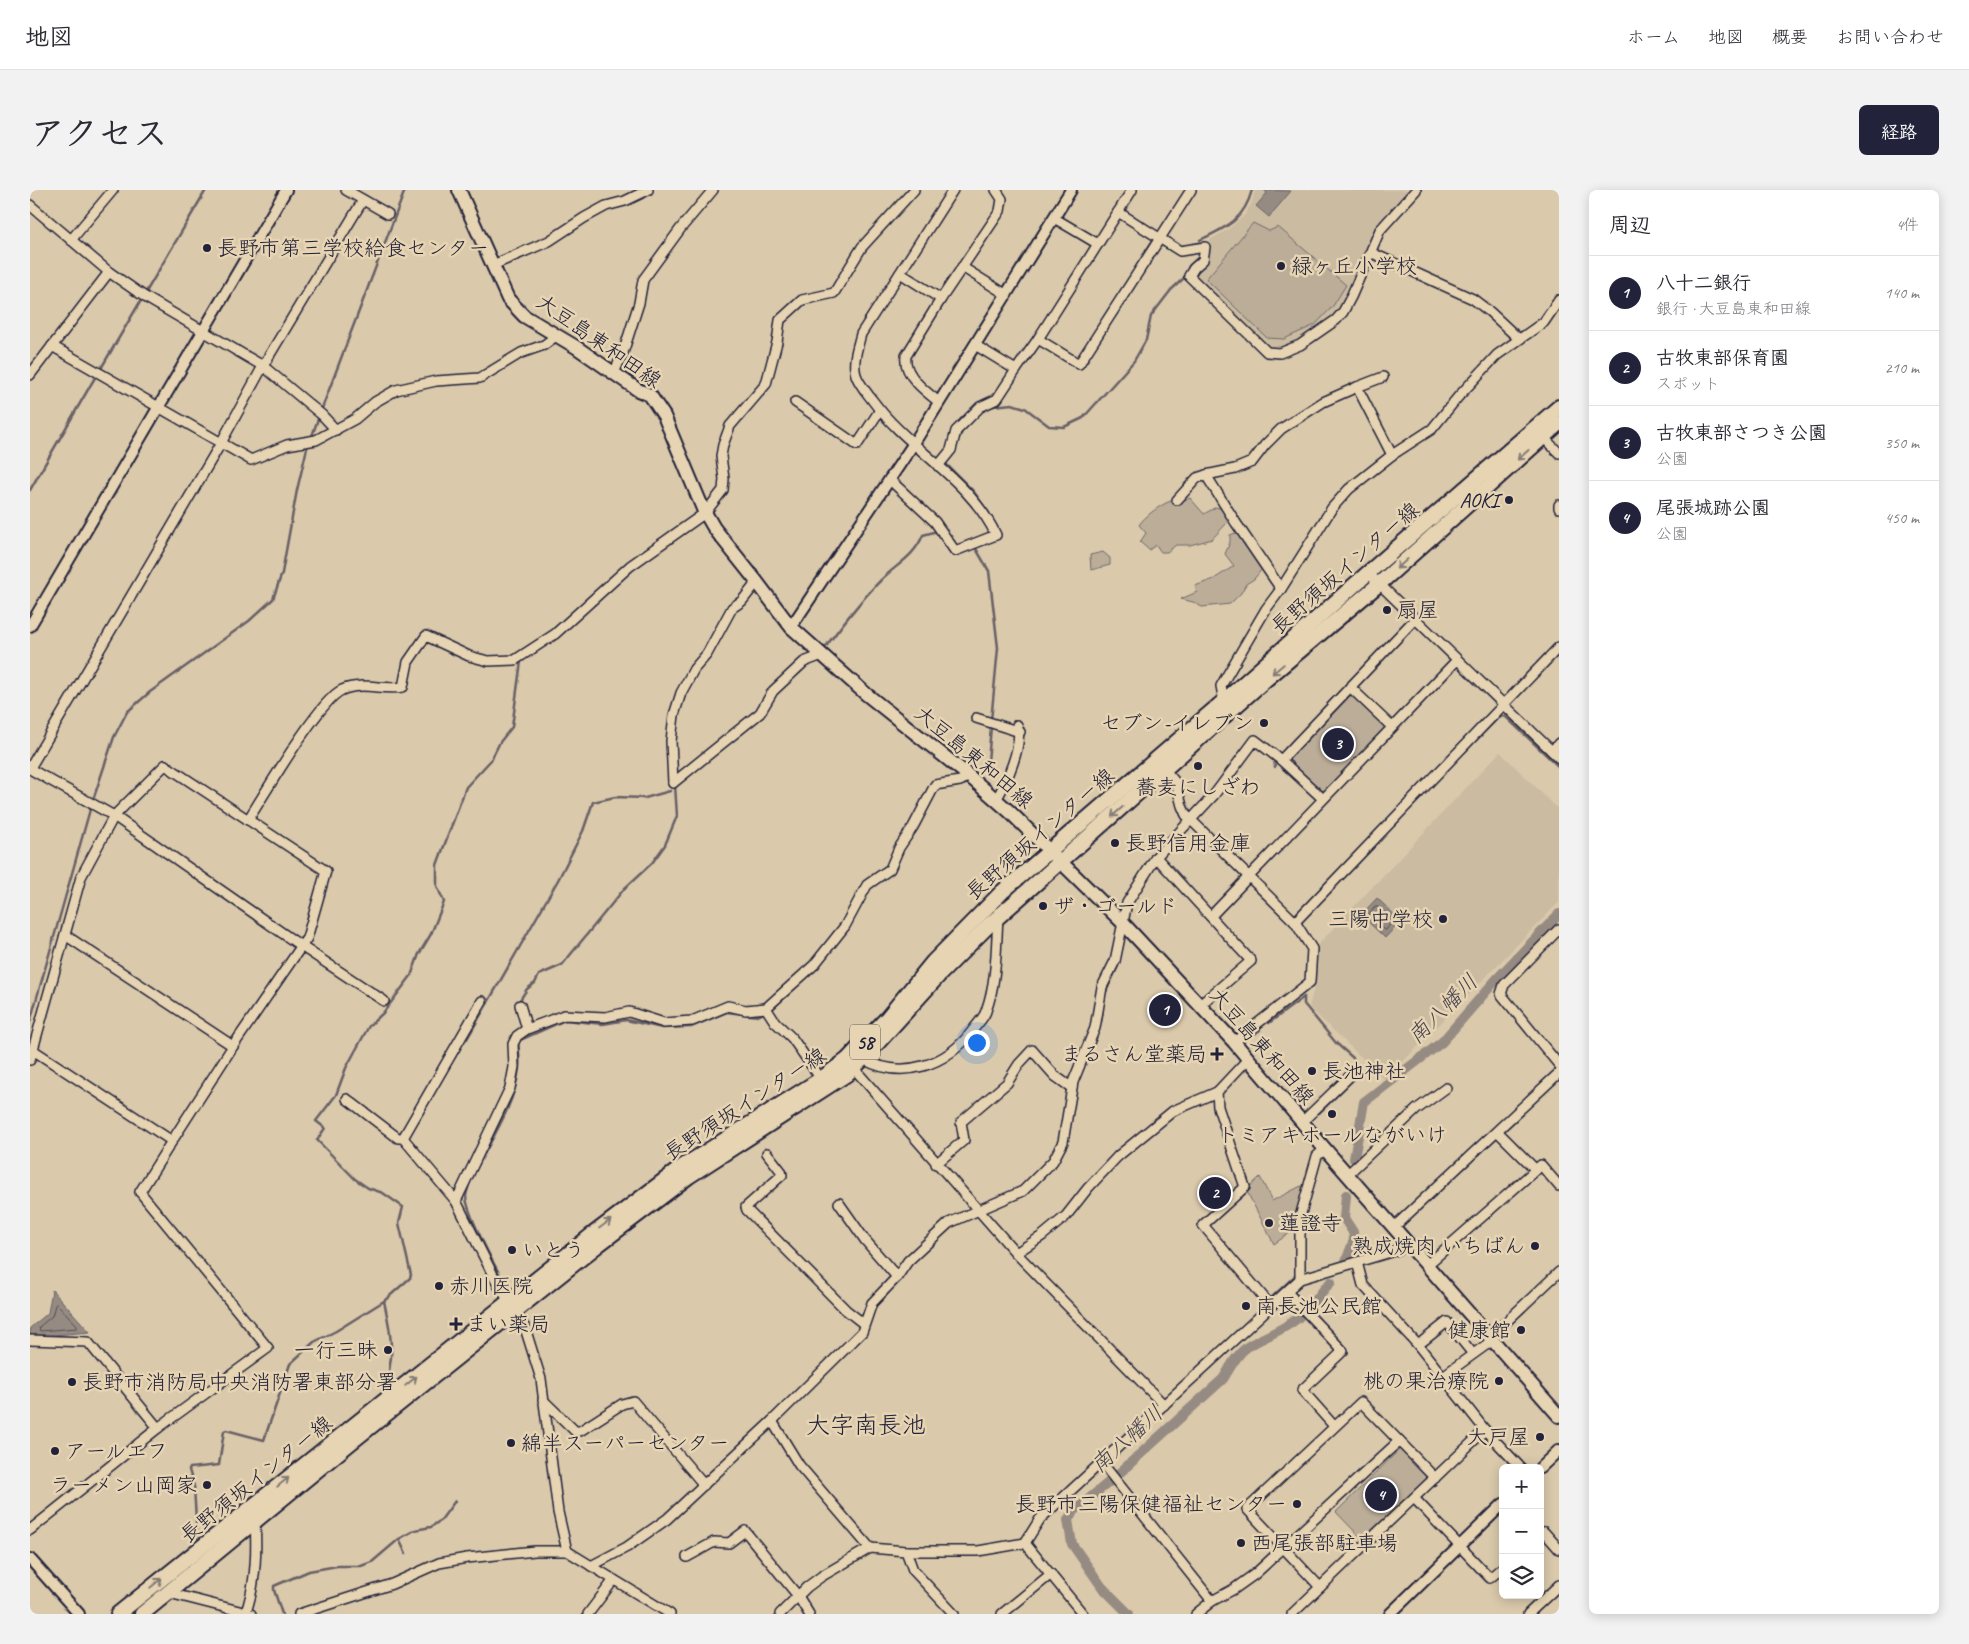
<!DOCTYPE html>
<html lang="ja">
<head>
<meta charset="utf-8">
<style>
  body { margin:0; font-family:Caveat,"Klee One",sans-serif; background:#f2f2f3; color:#2b2b33 }
  .controls { position:absolute; right:15px; bottom:15px; display:grid; overflow:hidden; border-radius:8px; box-shadow:0 2px 12px #0003 }
  .controls button { width:45px; height:45px; display:grid; place-items:center; padding:0; border:0; border-bottom:1px solid #e1e1e2; background:#fff; color:#2b2b33; font:25px sans-serif }
  .you { position:absolute; left:946px; top:852px; width:18px; height:18px; margin:-12px; border:4px solid #fff; border-radius:50%; background:#1a73e8; box-shadow:0 0 0 8px #1a73e833 }
  .badge { display:grid; place-items:center; width:32px; height:32px; border-radius:50%; background:#22223b; color:#fff; font-size:16px; font-weight:700 }
  .pin { position:absolute; translate:-50% -50%; border:2px solid #fff; box-shadow:0 1px 5px #0006 }
  .list { margin:0; padding:0; list-style:none }
  h2 { display:flex; justify-content:space-between; align-items:center; height:65px; margin:0; padding:0 20px; font-size:21px }
  h2 small { font-size:16px; font-weight:400; color:#7c7c81 }
  .list li { display:grid; grid-template-columns:32px 1fr auto; gap:15px; align-items:center; box-sizing:border-box; height:75px; padding:0 20px; border-top:1px solid #e1e1e2 }
  .list b { display:block; font-size:19px; white-space:nowrap }
  .list p { margin:0; font-size:16px; white-space:nowrap; color:#7c7c81 }
  .list em { font-size:16px; font-style:normal; color:#7c7c81 }
  .icon { flex:none; width:28px; height:28px; fill:none; stroke:currentColor; stroke-width:2; stroke-linecap:round; stroke-linejoin:round }
  .map { position:relative; flex:none; width:1529px; height:1424px; overflow:hidden; border-radius:8px }
  header { display:flex; align-items:center; gap:30px; box-sizing:border-box; height:70px; padding:0 25px; background:#fff; border-bottom:1px solid #e1e1e2 }
  header strong { font-size:24px }
  nav { display:flex; gap:28px; margin-inline-start:auto; font-size:18px }
  .intro { display:flex; align-items:center; justify-content:space-between; box-sizing:border-box; height:120px; padding:0 30px }
  h1 { margin:0; font-size:35px }
  .button { padding:12px 22px; border-radius:8px; background:#22223b; color:#fff; font-size:18px; font-weight:700 }
  main { display:flex; gap:30px; padding:0 30px }
  aside { flex:1; background:#fff; border-radius:8px; box-shadow:0 2px 12px #0003 }
  .map>svg:first-child { display:block }
  .built { fill:#cabba1 }
  .green { fill:#bbad98; stroke:#6e686a }
  .water { fill:#968b82; stroke:#686166 }
  .lines { fill:none; stroke-linecap:round; stroke-linejoin:round }
  .shore { stroke:#504c57; stroke-width:1 }
  .stream { stroke:#686166; stroke-width:2.5 }
  .canal { stroke:#968b82; stroke-width:10 }
  .minor-casing { stroke:#22223b; stroke-width:12 }
  .tertiary-casing { stroke:#22223b; stroke-width:14 }
  .secondary-casing { stroke:#22223b; stroke-width:16 }
  .primary-casing { stroke:#22223b; stroke-width:18 }
  .minor { stroke:#e6d4b2; stroke-width:9 }
  .tertiary { stroke:#e6d4b2; stroke-width:10 }
  .secondary { stroke:#e6d4b2; stroke-width:12 }
  .primary { stroke:#e6d4b2; stroke-width:14 }
  .oneway { stroke:#847b76 }
  .poi-dot { fill:#22223b; stroke:#e6d4b2; stroke-width:2 }
  .labels { text-anchor:middle; dominant-baseline:central; stroke-width:5; stroke-linejoin:round; paint-order:stroke }
  .shield { fill:#e6d4b2; stroke:#5d575f; stroke-width:1 }
  .shield-label { font-size:20px; font-weight:bold; fill:#22223b }
  .poi-label { font-size:21px; fill:#22223b; stroke:#e6d4b2; text-anchor:start }
  .street-label { font-size:21px; fill:#22223b; stroke:#e6d4b2 }
  .water-label { font-size:22px; font-style:italic; fill:#454250; stroke:#e6d4b2 }
  .quarter-label { font-size:24px; fill:#22223b; stroke:#e6d4b2 }
</style>
</head>
<body>
<header>
<strong>地図</strong>
<nav><a>ホーム</a><a>地図</a><a>概要</a><a>お問い合わせ</a></nav>
</header>
<div class="intro"><h1>アクセス</h1><a class="button">経路</a></div>
<main>
<div class="map">
<svg width="1529" height="1424" viewBox="0 0 1529 1424">
  <rect width="100%" height="100%" fill="#dac9ab"/>
  <filter id="ink" filterUnits="userSpaceOnUse"><feTurbulence type="fractalNoise" baseFrequency=".02" numOctaves="2"/><feDisplacementMap in="SourceGraphic" scale="10" xChannelSelector="R" yChannelSelector="G"/><feConvolveMatrix kernelMatrix="1 2 1 2 8 2 1 2 1" color-interpolation-filters="sRGB"/></filter>
  <g filter="url(#ink)">
    <g class="built">
      <path d="M1225 0H1378L1344 38 1326 91 1308 123 1297 134 1263 154 1249 160 1238 158 1165 87 1167 82 1177 70 1178 51 1197 40 1215 25 1222 12Z"/>
      <path d="M1470 562 1529 620V712L1355 890 1279 817 1284 799V759Z"/>
    </g>
    <g class="green">
      <path d="M1223 33 1239 41 1248 37 1316 95 1303 116 1285 135 1254 149 1237 148 1176 89Z"/>
      <path d="M1160 308 1174 324 1186 317 1198 321 1197 333 1182 349 1160 355H1146L1137 362H1131L1126 355 1119 360 1110 352 1116 343 1109 335C1114 327 1131 314 1141 311 1147 309 1151 312 1160 308Z"/>
      <path d="M1211 341 1232 379 1224 389 1216 394 1211 403 1200 414 1172 417 1163 412 1151 409 1167 402 1165 396 1184 389 1204 376 1195 364 1200 352V345Z"/>
      <path d="M1073 362 1080 368V375L1061 380 1060 365Z"/>
      <path d="M1323 503 1355 534 1356 539 1296 601 1290 600 1260 572 1259 569Z"/>
      <path d="M1230 987 1242 1011 1271 996 1273 999 1264 1040 1244 1054 1216 1000Z"/>
      <path d="M1370 1259 1397 1288 1332 1349 1306 1322Z"/>
    </g>
    <g class="water">
      <path d="M1234 0 1261 1 1239 27 1226 16 1237 3Z"/>
      <path d="M1347 708 1371 731 1355 748 1331 725Z"/>
      <path d="M22 1100 60 1142 0 1147V1138L18 1123Z"/>
    </g>
    <g class="lines">
      <g class="shore">
        <path d="M1345 717H1348L1363 730 1356 740 1353 739 1339 726Z"/>
        <path d="M27 1114 47 1135V1138L10 1141 9 1137 22 1126 25 1115Z"/>
      </g>
      <g class="stream">
        <path d="M1170 50C1197 37 1214 30 1222 0"/>
        <path d="M116 102 176 0"/>
        <path d="M70 180 110 112"/>
        <path d="M963 216 982 214 995 218 1019 236 1034 237 1053 228 1104 171 1116 150 1121 126 1141 100 1154 88 1159 76 1168 68"/>
        <path d="M291 221 375 0"/>
        <path d="M281 249 289 226"/>
        <path d="M927 252 932 242 951 222"/>
        <path d="M915 273 944 302 959 323"/>
        <path d="M0 300 67 184"/>
        <path d="M945 357 959 381 968 458 961 531"/>
        <path d="M794 459C812 435 830 411 851 390 867 374 884 367 893 345L904 342"/>
        <path d="M1434 562 1469 527 1475 526 1529 577"/>
        <path d="M1244 569 1245 577"/>
        <path d="M958 572 961 536"/>
        <path d="M923 597 936 594"/>
        <path d="M63 610 84 547 97 522 120 502 219 431 243 409 252 383 267 300 278 254"/>
        <path d="M1299 703 1354 646"/>
        <path d="M1075 804 1088 776"/>
        <path d="M1274 807V814L1306 853 1323 868 1330 883 1289 923"/>
        <path d="M488 813 497 799 505 793 509 785 532 775 594 699 622 673 635 655 647 626 645 595"/>
        <path d="M741 820 779 785"/>
        <path d="M0 832 61 616"/>
        <path d="M1071 832 1073 819"/>
        <path d="M1239 833 1274 807"/>
        <path d="M1222 846 1230 840"/>
        <path d="M437 849 528 690 553 641 563 612 585 607 615 608 640 601"/>
        <path d="M446 979C462 948 485 914 489 878 490 869 489 860 488 851L535 830 573 834 596 830 632 838 661 837 697 822 728 826 734 823"/>
        <path d="M440 991C439 995 437 1001 436 1006 436 1022 466 1079 476 1095"/>
        <path d="M1241 1108 1267 1084"/>
        <path d="M358 1195C358 1185 360 1176 361 1167 362 1148 358 1130 354 1111L380 1088 381 1085 369 1033 373 1017 353 1003 338 998 325 989 287 950 295 938 286 931 306 905 316 878 339 836 353 823 381 786 389 764 401 744 414 712 407 696V675L436 597 461 570 470 552 482 537 491 471 497 467"/>
        <path d="M167 1348 164 1296 159 1280 160 1278 189 1275 194 1241 196 1240 234 1250 260 1174 284 1152 306 1141 354 1111"/>
        <path d="M369 1349 376 1364"/>
        <path d="M252 1424 244 1400V1396L279 1381 307 1376H331L342 1372 369 1349 385 1340 401 1337 411 1330 425 1311"/>
      </g>
      <g class="canal">
        <path d="M1324 969 1334 912 1412 852 1465 791 1529 724"/>
        <path d="M1316 1005 1314 1028 1323 1042 1324 1050 1316 1071"/>
        <path d="M1279 1117C1288 1109 1292 1100 1301 1092"/>
        <path d="M1099 1424 1072 1397 1042 1354 1038 1330 1042 1323 1085 1287 1193 1189C1200 1178 1206 1165 1217 1157 1234 1146 1253 1141 1269 1127"/>
      </g>
      <defs>
        <g id="minor">
          <path d="M316 0 358 24"/>
          <path d="M0 15 79 82 115 107 233 176 292 225 306 240"/>
          <path d="M1088 22 1150 61 1175 57 1173 70 1164 78 1159 86 1237 162 1250 163 1270 155 1306 130 1313 122 1321 107 1350 40 1386 0"/>
          <path d="M1024 28 1068 54"/>
          <path d="M41 50 83 0"/>
          <path d="M1342 63 1443 109 1460 122 1489 149"/>
          <path d="M463 75 519 51 554 28 576 16 595 11 618 0"/>
          <path d="M932 77 977 105"/>
          <path d="M870 83 911 109"/>
          <path d="M1008 149 1102 0"/>
          <path d="M945 155 986 180 1008 149 1049 174 1161 0"/>
          <path d="M22 156 221 270 257 255 286 250 325 229 345 212 366 200 406 191 450 188 491 163 514 155 526 146"/>
          <path d="M584 183 593 163 609 113 613 90 651 38 683 0"/>
          <path d="M0 185 79 82"/>
          <path d="M1327 197 1353 187"/>
          <path d="M765 212 827 255 850 220"/>
          <path d="M909 212C896 202 873 185 876 166L911 109 970 21 972 9 966 0"/>
          <path d="M1513 247 1529 263"/>
          <path d="M908 276 921 260 926 241 950 217 967 209 986 180"/>
          <path d="M859 289 905 332 925 361 966 345C939 288 879 260 843 211 837 203 829 194 826 185 822 172 828 156 831 144L923 0"/>
          <path d="M1147 310 1167 288 1176 285"/>
          <path d="M1529 315V318"/>
          <path d="M1338 383 1529 568"/>
          <path d="M1251 399 1206 333 1176 285 1205 279 1222 272 1235 255 1251 239 1293 212 1327 197 1362 265"/>
          <path d="M1320 497 1362 537"/>
          <path d="M1194 511 1191 496 1195 489 1236 419 1251 399 1302 318 1319 299 1362 265 1402 239 1428 207 1467 165 1514 132 1529 110"/>
          <path d="M946 528 990 542"/>
          <path d="M1522 561 1529 553"/>
          <path d="M1251 570 1385 429"/>
          <path d="M0 578 191 253 233 176 333 10"/>
          <path d="M0 579 84 626 271 756 354 811"/>
          <path d="M1134 579 1146 593 1152 616 1156 625 1265 732 1282 759 1280 792 1204 852"/>
          <path d="M643 593 641 551 644 525 651 503 664 479 677 464 702 418 712 411 727 392"/>
          <path d="M643 593 730 523 743 501 774 472 792 465"/>
          <path d="M966 610C976 593 994 554 987 535"/>
          <path d="M218 630C234 605 290 509 312 500 332 491 354 501 373 497L378 472 396 446 439 466 458 471 485 470 525 444 600 376 675 323 693 300 694 289 691 266 693 255 700 236 736 194 747 152 750 130 772 110 804 103 832 57 884 0"/>
          <path d="M1126 667 1221 771 1170 815"/>
          <path d="M1181 726 1427 470"/>
          <path d="M1265 732 1529 457"/>
          <path d="M1529 739 1474 795 1471 804 1529 875"/>
          <path d="M35 745 203 856"/>
          <path d="M490 815 497 839"/>
          <path d="M833 869C873 891 917 875 943 840 947 834 954 828 956 821 967 791 966 758 968 727"/>
          <path d="M0 870 51 687 84 626 135 575 296 681 277 748 203 856 142 951 3 860"/>
          <path d="M821 875 986 1063 1134 1215"/>
          <path d="M791 889 762 848 745 832 736 818 784 775 815 736 837 695 860 679 869 658 883 637 905 595 930 591 939 586"/>
          <path d="M1187 902 1188 917 1215 997 1173 1035 1241 1116"/>
          <path d="M317 909 368 948H373L452 811"/>
          <path d="M1272 932 1323 883"/>
          <path d="M1468 942 1506 980"/>
          <path d="M373 948 426 1011 468 1095 486 1121 495 1138 511 1189 528 1322 537 1361"/>
          <path d="M737 963 751 981 752 985 716 1017 717 1020 816 1120 834 1134"/>
          <path d="M906 974 934 950 931 932 977 893 989 874 1002 860 1025 886 1042 898"/>
          <path d="M1318 984 1387 919 1416 898"/>
          <path d="M426 1011 480 898 484 877 483 854 487 846 497 839 534 825 575 827 599 822 634 833 662 831 698 816 716 820 736 818"/>
          <path d="M809 1013 835 1050 867 1087"/>
          <path d="M1364 1037 1529 883"/>
          <path d="M986 1063 1012 1046 1036 1026 1058 998 1088 966 1143 921 1187 902 1218 869"/>
          <path d="M1327 1072 1333 1095 1388 1155 1455 1240 1491 1278"/>
          <path d="M1397 1075 1511 975 1529 996"/>
          <path d="M1270 1089V1027L1287 966 1295 959"/>
          <path d="M1257 1102 1313 1161 1272 1200 1304 1236"/>
          <path d="M1460 1147 1529 1082"/>
          <path d="M0 1150 58 1152 128 1238 238 1158 110 1002 142 951"/>
          <path d="M1388 1155 1417 1132 1443 1164"/>
          <path d="M1413 1186 1463 1150"/>
          <path d="M513 1210 545 1241H550L592 1214 603 1211 674 1295"/>
          <path d="M742 1231 769 1275 840 1358 792 1386 777 1397 750 1424"/>
          <path d="M1072 1273 1182 1411"/>
          <path d="M1384 1308 1460 1388 1473 1377"/>
          <path d="M0 1340 128 1238"/>
          <path d="M1510 1345 1514 1342 1529 1359"/>
          <path d="M995 1353 1010 1329 1270 1089 1381 1056"/>
          <path d="M995 1353 1053 1424"/>
          <path d="M840 1358 876 1361H948L995 1353"/>
          <path d="M876 1361 883 1380 924 1424"/>
          <path d="M657 1367 684 1352 699 1353 715 1341 768 1406 779 1424"/>
          <path d="M561 1376 597 1357 637 1329 742 1231 832 1142 842 1113 867 1087 878 1071 919 1033 993 1001 1023 971 1033 952 1043 892 1065 838 1072 797 1085 771 1097 713 1126 667 1184 605 1225 550 1251 570 1292 608"/>
          <path d="M1290 1397 1217 1319 1331 1212 1405 1288"/>
          <path d="M139 1403 221 1424"/>
          <path d="M216 1422C226 1393 227 1362 225 1331"/>
          <path d="M269 1424 362 1394 409 1373 437 1368 505 1361H537L640 1424"/>
          <path d="M558 1424 583 1391"/>
          <path d="M972 1424 1021 1384"/>
          <path d="M1166 1424 1182 1411 1204 1399 1225 1384 1369 1251"/>
          <path d="M1262 1424 1455 1240"/>
          <path d="M1498 1424 1529 1395"/>
        </g>
        <g id="tertiary">
          <path d="M0 436 256 0"/>
          <path d="M761 437 884 253 1041 0"/>
          <path d="M1510 1278 1529 1260"/>
          <path d="M0 1369 49 1424"/>
          <path d="M1360 1424 1473 1314"/>
        </g>
        <path id="secondary" d="M429 0 478 109 494 126 546 157 608 200 620 205 634 226 673 319 684 338 727 392 761 437 836 504 939 586 980 622 1092 732 1204 852 1295 959 1529 1226"/>
        <g id="primary">
          <path d="M88 1424 562 1045 652 977 791 889 817 870 858 827 903 772 972 702 1194 511 1338 383 1529 217"/>
          <path d="M112 1424 320 1253 569 1054 659 986 817 884 833 869 909 785 959 735 1235 490 1349 394 1529 233"/>
        </g>
      </defs>
      <use href="#minor" class="minor-casing"/>
      <use href="#tertiary" class="tertiary-casing"/>
      <use href="#secondary" class="secondary-casing"/>
      <use href="#primary" class="primary-casing"/>
      <use href="#minor" class="minor"/>
      <use href="#tertiary" class="tertiary"/>
      <use href="#secondary" class="secondary"/>
      <use href="#primary" class="primary"/>
    </g>
    <defs><path id="oneway-shaft" d="M-6 0H5M1.5-3L5.5 0L1.5 3" fill="none" stroke-width="1.6" stroke-linecap="round" stroke-linejoin="round" transform="scale(1.25)"/></defs>
    <g class="oneway">
      <use href="#oneway-shaft" transform="translate(1493 265) rotate(138)"/>
      <use href="#oneway-shaft" transform="translate(1372 374) rotate(138)"/>
      <use href="#oneway-shaft" transform="translate(1248 479) rotate(140)"/>
      <use href="#oneway-shaft" transform="translate(1087 622) rotate(138)"/>
      <use href="#oneway-shaft" transform="translate(575 1034) rotate(-37)"/>
      <use href="#oneway-shaft" transform="translate(381 1191) rotate(-39)"/>
      <use href="#oneway-shaft" transform="translate(253 1292) rotate(-39)"/>
      <use href="#oneway-shaft" transform="translate(126 1393) rotate(-39)"/>
    </g>
  </g>
  <g class="poi-dot">
    <circle cx="177" cy="58" r="5"/>
    <circle cx="1251" cy="76" r="5"/>
    <circle cx="1479" cy="310" r="5"/>
    <circle cx="1357" cy="420" r="5"/>
    <circle cx="1234" cy="533" r="5"/>
    <circle cx="1168" cy="576" r="5"/>
    <circle cx="1085" cy="653" r="5"/>
    <circle cx="1013" cy="716" r="5"/>
    <circle cx="1413" cy="729" r="5"/>
    <path d="M1184.5 856.5h5v5h5v5h-5v5h-5v-5h-5v-5h5z"/>
    <circle cx="1282" cy="881" r="5"/>
    <circle cx="1302" cy="924" r="5"/>
    <circle cx="1239" cy="1033" r="5"/>
    <circle cx="1505" cy="1056" r="5"/>
    <circle cx="482" cy="1060" r="5"/>
    <circle cx="409" cy="1096" r="5"/>
    <circle cx="1216" cy="1116" r="5"/>
    <path d="M423.5 1126.5h5v5h5v5h-5v5h-5v-5h-5v-5h5z"/>
    <circle cx="1491" cy="1140" r="5"/>
    <circle cx="358" cy="1160" r="5"/>
    <circle cx="1469" cy="1191" r="5"/>
    <circle cx="42" cy="1192" r="5"/>
    <circle cx="1510" cy="1247" r="5"/>
    <circle cx="481" cy="1253" r="5"/>
    <circle cx="25" cy="1261" r="5"/>
    <circle cx="177" cy="1295" r="5"/>
    <circle cx="1267" cy="1314" r="5"/>
    <circle cx="1211" cy="1353" r="5"/>
  </g>
  <g class="labels">
    <rect class="shield" x="820" y="834.5" width="30" height="35" rx="4"/>
    <g class="shield-label">
      <text x="835" y="852">58</text>
    </g>
    <g class="poi-label">
      <text x="187" y="58">長野市第三学校給食センター</text>
      <text x="1261" y="76">緑ヶ丘小学校</text>
      <text x="1469" y="310" text-anchor="end">AOKI</text>
      <text x="1367" y="420">扇屋</text>
      <text x="1224" y="533" text-anchor="end">セブン-イレブン</text>
      <text x="1168" y="597" text-anchor="middle">蕎麦にしざわ</text>
      <text x="1095" y="653">長野信用金庫</text>
      <text x="1023" y="716">ザ・ゴールド</text>
      <text x="1403" y="729" text-anchor="end">三陽中学校</text>
      <text x="1177" y="864" text-anchor="end">まるさん堂薬局</text>
      <text x="1292" y="881">長池神社</text>
      <text x="1302" y="945" text-anchor="middle">トミアキホールながいけ</text>
      <text x="1249" y="1033">蓮證寺</text>
      <text x="1495" y="1056" text-anchor="end">熟成焼肉 いちばん</text>
      <text x="492" y="1060">いとう</text>
      <text x="419" y="1096">赤川医院</text>
      <text x="1226" y="1116">南長池公民館</text>
      <text x="436" y="1134">まい薬局</text>
      <text x="1481" y="1140" text-anchor="end">健康館</text>
      <text x="348" y="1160" text-anchor="end">一行三昧</text>
      <text x="1459" y="1191" text-anchor="end">桃の果治療院</text>
      <text x="52" y="1192">長野市消防局中央消防署東部分署</text>
      <text x="1500" y="1247" text-anchor="end">大戸屋</text>
      <text x="491" y="1253">綿半スーパーセンター</text>
      <text x="35" y="1261">アールエフ</text>
      <text x="167" y="1295" text-anchor="end">ラーメン山岡家</text>
      <text x="1257" y="1314" text-anchor="end">長野市三陽保健福祉センター</text>
      <text x="1221" y="1353">西尾張部駐車場</text>
    </g>
    <g class="street-label">
      <text transform="translate(569 151) rotate(35)">大豆島東和田線</text>
      <text transform="translate(1315 378) rotate(-41)">長野須坂インター線</text>
      <text transform="translate(944 567) rotate(40)">大豆島東和田線</text>
      <text transform="translate(1010 644) rotate(-41)">長野須坂インター線</text>
      <text transform="translate(1232 856) rotate(49)">大豆島東和田線</text>
      <text transform="translate(715 914) rotate(-33)">長野須坂インター線</text>
      <text transform="translate(226 1289) rotate(-39)">長野須坂インター線</text>
    </g>
    <g class="water-label">
      <text transform="translate(1413 819) rotate(-45)">南八幡川</text>
      <text transform="translate(1097 1249) rotate(-42)">南八幡川</text>
    </g>
    <g class="quarter-label">
      <text x="836" y="1235">大字南長池</text>
    </g>
  </g>
</svg>
<div class="controls">
<button>+</button>
<button>−</button>
<button><svg class="icon" aria-label="layers" viewBox="0 0 24 24"><path d="M12 4l9 5-9 5-9-5zM3 14l9 5 9-5"/></svg></button>
</div>
<div class="you"></div>
<div class="pin badge" style="left:1135px;top:820px">1</div>
<div class="pin badge" style="left:1185px;top:1003px">2</div>
<div class="pin badge" style="left:1308px;top:554px">3</div>
<div class="pin badge" style="left:1351px;top:1305px">4</div>
</div>
<aside>
<h2>周辺<small>4件</small></h2>
<ul class="list">
<li><span class="badge">1</span><div><b>八十二銀行</b><p>銀行 · 大豆島東和田線</p></div><em>140 m</em></li>
<li><span class="badge">2</span><div><b>古牧東部保育園</b><p>スポット</p></div><em>210 m</em></li>
<li><span class="badge">3</span><div><b>古牧東部さつき公園</b><p>公園</p></div><em>350 m</em></li>
<li><span class="badge">4</span><div><b>尾張城跡公園</b><p>公園</p></div><em>450 m</em></li>
</ul>
</aside>
</main>
</body>
</html>
